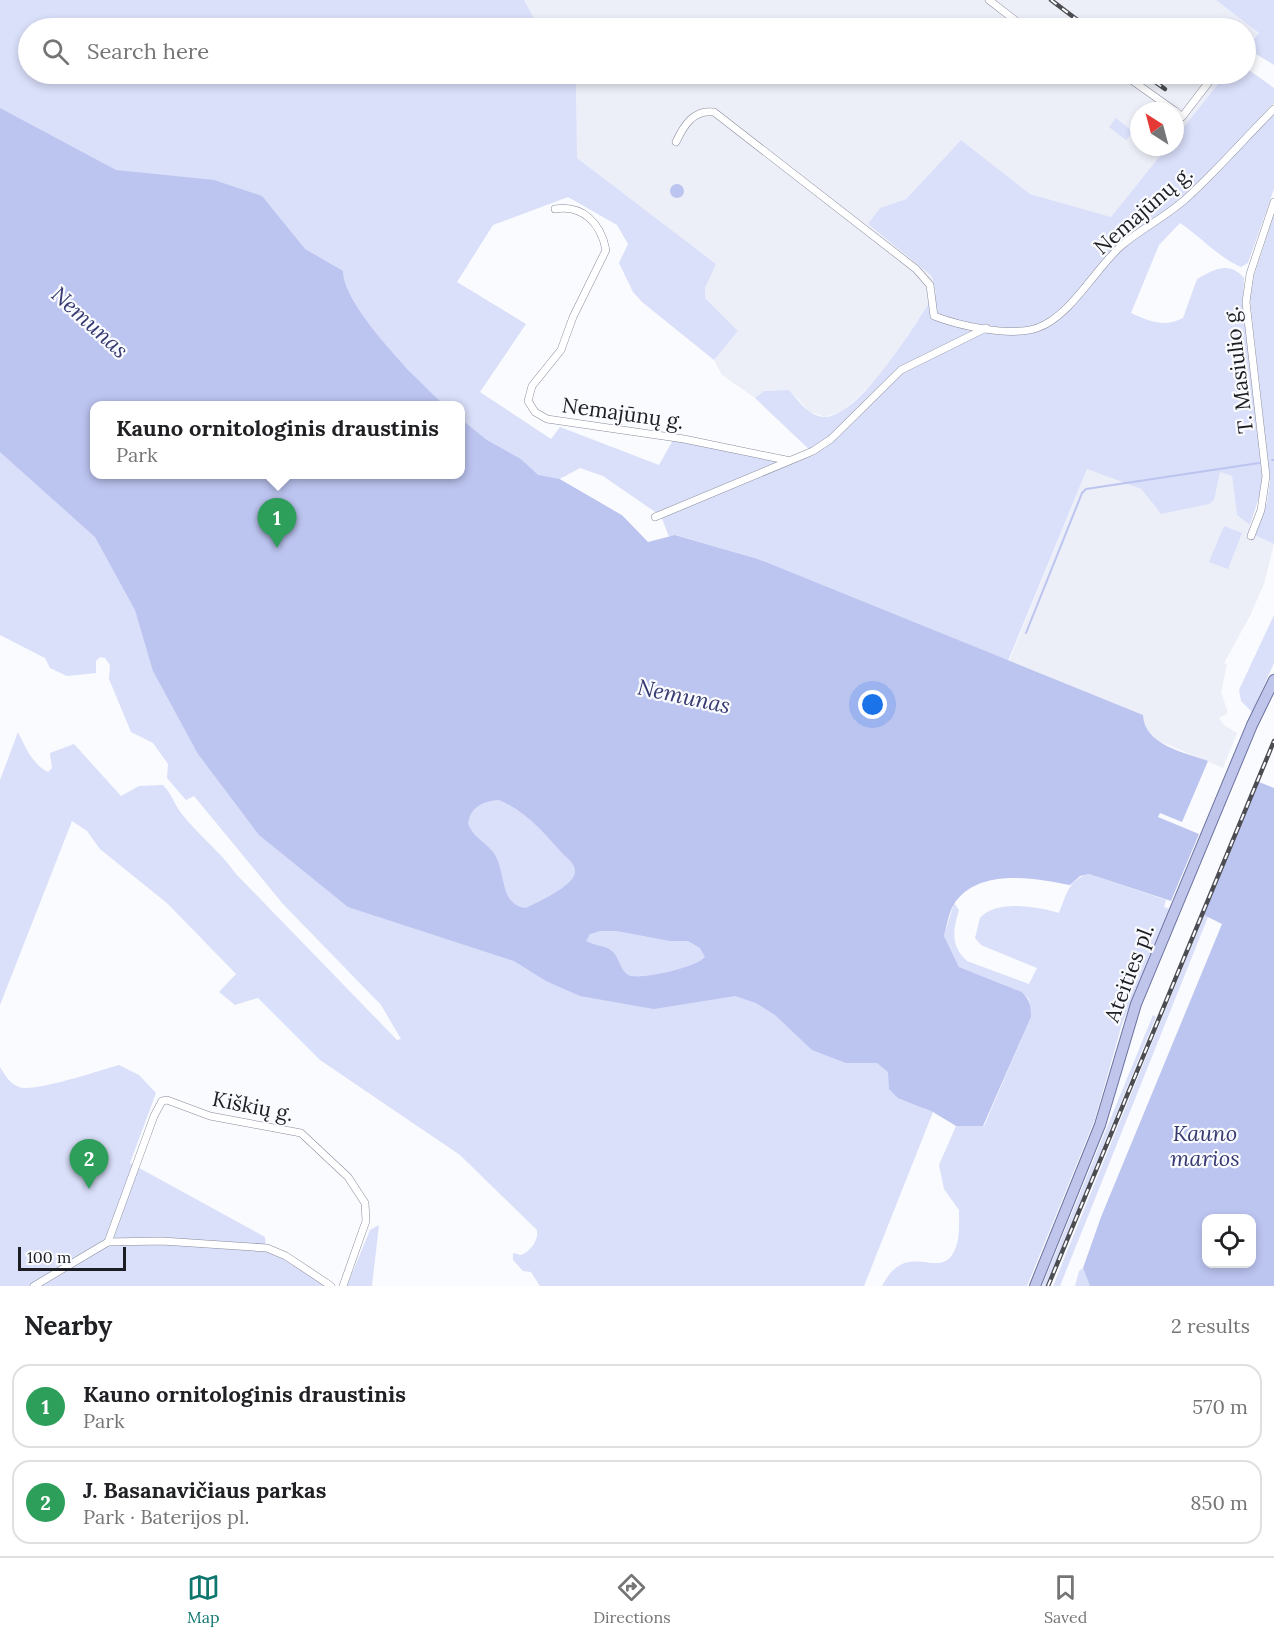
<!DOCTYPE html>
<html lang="en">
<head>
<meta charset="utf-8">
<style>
  body { margin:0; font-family:Lora,serif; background:#f6f6f6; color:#202124 }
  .controls { position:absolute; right:18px; bottom:18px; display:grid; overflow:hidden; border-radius:12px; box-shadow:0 3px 9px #0003 }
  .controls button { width:54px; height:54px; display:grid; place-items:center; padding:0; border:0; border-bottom:2px solid #e0e0e0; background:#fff; color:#202124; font:30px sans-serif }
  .compass { position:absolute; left:1130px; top:102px; width:54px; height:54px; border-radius:50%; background:#fff; box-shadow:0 3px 9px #0003; rotate:324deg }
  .scale { position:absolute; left:18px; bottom:15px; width:108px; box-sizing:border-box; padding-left:6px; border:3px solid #1d1e24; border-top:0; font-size:16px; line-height:21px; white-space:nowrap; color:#1d1e24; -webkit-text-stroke:4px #fafbfe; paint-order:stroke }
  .you { position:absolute; left:873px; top:705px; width:21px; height:21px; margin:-15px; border:4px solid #fff; border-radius:50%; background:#1a73e8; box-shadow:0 0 0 9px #1a73e833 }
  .badge { display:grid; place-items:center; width:39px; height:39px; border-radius:50%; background:#0f766e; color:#fff; font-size:20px; font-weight:700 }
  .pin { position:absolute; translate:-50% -50px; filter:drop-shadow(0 2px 3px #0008) }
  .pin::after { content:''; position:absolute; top:32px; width:21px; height:18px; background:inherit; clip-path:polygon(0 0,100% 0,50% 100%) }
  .popup { position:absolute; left:90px; top:401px; width:375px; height:78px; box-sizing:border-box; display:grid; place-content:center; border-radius:12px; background:#fff; filter:drop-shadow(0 2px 4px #0005); font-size:20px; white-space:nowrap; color:#757577 }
  .popup b { font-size:22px; color:#202124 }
  .popup::after { content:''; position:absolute; left:50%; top:100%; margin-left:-12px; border:12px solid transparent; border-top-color:#fff }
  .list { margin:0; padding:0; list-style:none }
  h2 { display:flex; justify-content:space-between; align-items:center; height:78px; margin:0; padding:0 24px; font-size:26px }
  h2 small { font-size:20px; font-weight:400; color:#757577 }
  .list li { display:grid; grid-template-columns:39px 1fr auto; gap:18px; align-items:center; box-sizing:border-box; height:84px; margin:0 12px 12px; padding:0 12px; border:2px solid #e0e0e0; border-radius:18px }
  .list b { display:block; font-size:22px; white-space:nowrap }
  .list p { margin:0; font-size:20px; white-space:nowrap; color:#757577 }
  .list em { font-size:20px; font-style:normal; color:#757577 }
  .icon { flex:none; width:33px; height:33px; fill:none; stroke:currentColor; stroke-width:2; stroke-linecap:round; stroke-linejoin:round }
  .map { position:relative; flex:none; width:1274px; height:1286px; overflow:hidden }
  .search { position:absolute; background:#fff; box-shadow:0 3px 9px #0003; left:18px; right:18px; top:18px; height:66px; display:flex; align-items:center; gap:15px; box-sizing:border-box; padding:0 21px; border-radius:33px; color:#757577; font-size:22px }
  .sheet { height:270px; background:#fff }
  nav { display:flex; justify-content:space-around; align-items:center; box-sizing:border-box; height:84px; border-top:2px solid #e0e0e0; background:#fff; font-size:16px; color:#757577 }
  nav a { display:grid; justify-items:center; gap:3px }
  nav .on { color:#0f766e }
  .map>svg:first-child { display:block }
  .built { fill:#edeff8 }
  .green { fill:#dadffa }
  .water { fill:#bcc4f0; fill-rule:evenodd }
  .pier { fill:#fafbfe }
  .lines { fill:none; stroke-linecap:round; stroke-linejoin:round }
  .stream { stroke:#bcc4f0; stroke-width:2 }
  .street-casing { stroke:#898c9b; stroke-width:8 }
  .primary-casing { stroke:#6c729e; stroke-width:12 }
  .street { stroke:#fff; stroke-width:7 }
  .primary { stroke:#c0c5ec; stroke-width:10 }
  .rail-casing { stroke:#4c4d52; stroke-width:4.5 }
  .rail { stroke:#fafbfe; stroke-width:2; stroke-dasharray:7; stroke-linecap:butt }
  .labels { text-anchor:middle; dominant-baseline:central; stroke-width:4.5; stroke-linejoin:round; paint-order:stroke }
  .street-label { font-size:21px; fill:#1d1e24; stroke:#fafbfe }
  .water-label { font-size:22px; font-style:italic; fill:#363a71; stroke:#fafbfe }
</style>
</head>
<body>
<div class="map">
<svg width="1274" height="1286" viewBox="0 0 1274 1286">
  <rect width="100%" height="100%" fill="#fafbfe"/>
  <g class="built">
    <path d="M524 0H1216L1259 33 1246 50V28H539Z"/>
    <path d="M576 74H1226L1175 138V111H1139V147H1167L1111 217 1030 194 961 140 906 199 880 208 869 224 933 276 936 292 882 374 843 411 825 417 810 412 789 390 764 391 755 398 722 375 714 360 738 331 705 298V288L716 264 577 158Z"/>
    <path d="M1087 469 1141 489 1157 510 1220 472 1232 476 1237 515 1250 525 1254 535 1274 544 1264 584 1250 616 1224 663 1227 664 1221 692 1228 713 1219 718 1224 725 1237 733 1223 768 1156 740 1146 730 1142 715 1009 661Z"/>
  </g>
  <g class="green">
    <path d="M0 0H524L539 28H28V74H576L577 158 716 264 705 288V298L738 331 714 360 642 302 633 292 619 263 628 244 617 225 568 197 493 225 457 282 526 324 480 392 551 439 560 427 659 465 673 440 789 464 815 455 755 398 764 391 789 390C798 400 809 417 825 417 861 416 917 321 936 292L932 276 868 224 880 208 906 199 961 140 1030 194 1111 217 1167 147H1175V138L1226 74H1246V68L1274 88V103L1192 189 1169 208 1173 214 1274 114V189L1248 263 1241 267C1218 257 1201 237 1180 223L1159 245 1131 313C1149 321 1164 328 1183 318L1197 279C1213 270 1229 260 1244 278L1243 309 1263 472 1262 488 1250 525 1237 515 1232 476 1220 472 1214 500 1209 504 1161 514 1141 489 1087 469 1008 661 758 559 676 535 669 537 661 516 603 476 580 468 560 479 538 476 521 459 487 440 460 418V406L445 405 423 386 405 366 94 406V474H460L924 1109 933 1112 864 1286H540L531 1272 523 1271 513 1260V1253L521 1255C530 1252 539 1240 537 1230L460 1155 320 1060 258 998 235 1005 219 992 236 974 168 904 100 849 87 831 72 821 0 1005V780L18 732C25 747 33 765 48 772L52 768 50 753 74 744 121 796 139 786 163 785C172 794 174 804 181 813 198 835 220 851 236 874L397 1040 401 1039 381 1005 283 904 194 796 186 800 167 778 168 764 153 743 131 732 109 679 110 665 105 658 100 657 96 661V673L67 676 50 668 45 658 0 635Z"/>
    <path d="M1216 0H1274V65L1246 48 1259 33Z"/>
    <path d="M1116 118 1133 132 1126 140 1109 127Z"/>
    <path d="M1274 215V544L1254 535 1267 502 1270 481 1250 299 1254 276Z"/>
    <path d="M1224 526 1242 533 1228 569 1209 562Z"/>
    <path d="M1274 615V663L1252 712 1241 701 1239 690Z"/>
    <path d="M1089 874 1166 900 1164 907 1170 909 1122 1024 1095 1119 1027 1286H882C908 1235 942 1286 956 1247 960 1236 959 1221 959 1210L944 1189 939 1165 956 1126H984L1031 1017 1029 999 1022 992 959 967 944 936 954 903 959 910C953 930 950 945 967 961L1029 984 1037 968 981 945 975 938 980 918C997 899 1038 907 1059 913 1066 896 1069 878 1089 874Z"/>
    <path d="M1204 915 1208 917 1060 1286H1053Z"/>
    <path d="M1153 1015 1156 1017 1046 1286H1042Z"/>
    <path d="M119 1065 139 1075 156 1093 130 1163 265 1237 266 1251 293 1264 326 1286H0V1067C5 1075 10 1084 19 1087 33 1093 101 1070 119 1065Z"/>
    <path d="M379 1225 372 1286H347L370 1230Z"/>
    <path d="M1083 1268 1090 1286H1075L1079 1271Z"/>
  </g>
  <g class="water">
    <path d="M0 108 116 170 214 180 262 196 305 249 343 271C342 305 419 383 445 405L94 406V474H460V418L487 440 521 459 538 475 560 479 622 515 648 542 675 535 758 559 1143 715C1144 745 1184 752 1208 761L1182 822 1160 813 1158 817 1199 834 1171 901 1089 874 1080 876 1070 885C1036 878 981 868 956 901 949 910 947 925 944 936L959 967 1022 992C1030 1000 1031 1006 1031 1017L983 1126H956L933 1112 898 1098 889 1089 888 1072 877 1063H846L812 1050 775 1015 756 1003 735 996 654 1009 580 996 546 981 514 961 348 907 259 835 198 754 153 671 135 610 95 537 0 452ZM499 800C527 812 543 832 563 854 568 859 576 864 575 873 572 887 538 902 526 908 498 905 507 870 493 852 484 841 473 837 468 824 470 807 483 801 499 800ZM600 931H617L670 941H688L700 948 705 957C698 967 639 981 628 975 620 970 619 957 612 951 605 945 594 946 586 941L590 934Z"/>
    <circle cx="677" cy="191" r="7"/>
    <path d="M1259 782 1274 788V1286H1090L1083 1268 1101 1217 1222 924 1204 915ZM1206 1218H1252V1264H1206Z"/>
  </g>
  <path class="pier" d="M563 477 623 513 643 530 640 532 622 515 560 479Z"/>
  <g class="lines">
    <g class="stream">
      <path d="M1272 460H1274"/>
      <path d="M1026 633 1082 493 1086 489 1259 463"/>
    </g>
    <defs>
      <g id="street">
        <path d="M989 0 1025 28"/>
        <path d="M1123 74 1175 111"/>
        <path d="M1175 111 1182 117 1215 74"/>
        <path d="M676 142C684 125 694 109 714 112L916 269 930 285 934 316C960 326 1010 337 1037 328 1070 317 1095 269 1121 246 1143 227 1170 215 1191 194 1220 167 1246 137 1274 109"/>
        <path d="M555 209C583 204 601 224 606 250L573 317 561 350 532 386 528 401 535 412 547 419 684 439 786 460"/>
        <path d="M655 517 813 451 831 439 901 370 986 328"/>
        <path d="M1251 536 1261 510 1266 476 1246 302 1250 274 1274 202"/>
        <path d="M108 1242 162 1241 267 1248 286 1256 331 1286"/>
        <path d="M34 1286 108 1242 154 1116 162 1101 167 1100 210 1116 301 1133 348 1177 365 1203 366 1221 343 1286"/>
      </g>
      <path id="primary" d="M1035 1286 1100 1125 1136 1004 1252 725 1274 680"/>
    </defs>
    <use href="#street" class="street-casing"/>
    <use href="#primary" class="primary-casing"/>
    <use href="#street" class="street"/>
    <use href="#primary" class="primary"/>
    <defs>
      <g id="rail">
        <path d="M1051 0 1088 28"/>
        <path d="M1144 74 1165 89"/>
        <path d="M1048 1286 1274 741"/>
      </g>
    </defs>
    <use href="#rail" class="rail-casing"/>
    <use href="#rail" class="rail"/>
  </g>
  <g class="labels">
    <g class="street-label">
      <text transform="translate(1143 210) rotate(-41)">Nemajūnų g.</text>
      <text transform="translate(1238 370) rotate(-97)">T. Masiulio g.</text>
      <text transform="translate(623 413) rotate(8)">Nemajūnų g.</text>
      <text transform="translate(1129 973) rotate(-69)">Ateities pl.</text>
      <text transform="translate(253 1106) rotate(11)">Kiškių g.</text>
    </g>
    <g class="water-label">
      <text transform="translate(90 322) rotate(42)">Nemunas</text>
      <text transform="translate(684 696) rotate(12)">Nemunas</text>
      <text x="1205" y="1133">Kauno<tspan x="1205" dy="25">marios</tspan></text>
    </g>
  </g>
</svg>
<div class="controls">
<button><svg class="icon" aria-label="locate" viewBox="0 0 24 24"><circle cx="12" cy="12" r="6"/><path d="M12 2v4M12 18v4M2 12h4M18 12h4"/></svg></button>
</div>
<svg class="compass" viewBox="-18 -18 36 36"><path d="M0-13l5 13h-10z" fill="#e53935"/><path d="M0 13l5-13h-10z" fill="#757577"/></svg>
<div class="scale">100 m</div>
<div class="you"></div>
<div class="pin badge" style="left:277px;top:548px;background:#2e9e5b">1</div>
<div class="popup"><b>Kauno ornitologinis draustinis</b>Park</div>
<div class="pin badge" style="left:89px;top:1189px;background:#2e9e5b">2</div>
<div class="search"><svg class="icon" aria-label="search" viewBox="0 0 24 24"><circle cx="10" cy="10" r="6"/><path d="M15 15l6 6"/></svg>Search here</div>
</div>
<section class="sheet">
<h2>Nearby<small>2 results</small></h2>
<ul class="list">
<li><span class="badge" style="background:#2e9e5b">1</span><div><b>Kauno ornitologinis draustinis</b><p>Park</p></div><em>570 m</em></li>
<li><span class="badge" style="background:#2e9e5b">2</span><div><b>J. Basanavičiaus parkas</b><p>Park · Baterijos pl.</p></div><em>850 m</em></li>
</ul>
</section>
<nav>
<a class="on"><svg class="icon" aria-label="map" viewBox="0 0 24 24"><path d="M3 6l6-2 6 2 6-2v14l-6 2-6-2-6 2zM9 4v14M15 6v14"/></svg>Map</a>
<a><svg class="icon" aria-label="directions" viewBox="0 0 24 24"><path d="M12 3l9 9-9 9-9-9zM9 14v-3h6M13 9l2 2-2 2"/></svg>Directions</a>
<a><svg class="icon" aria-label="saved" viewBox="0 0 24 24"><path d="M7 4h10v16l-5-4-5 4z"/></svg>Saved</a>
</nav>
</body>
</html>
